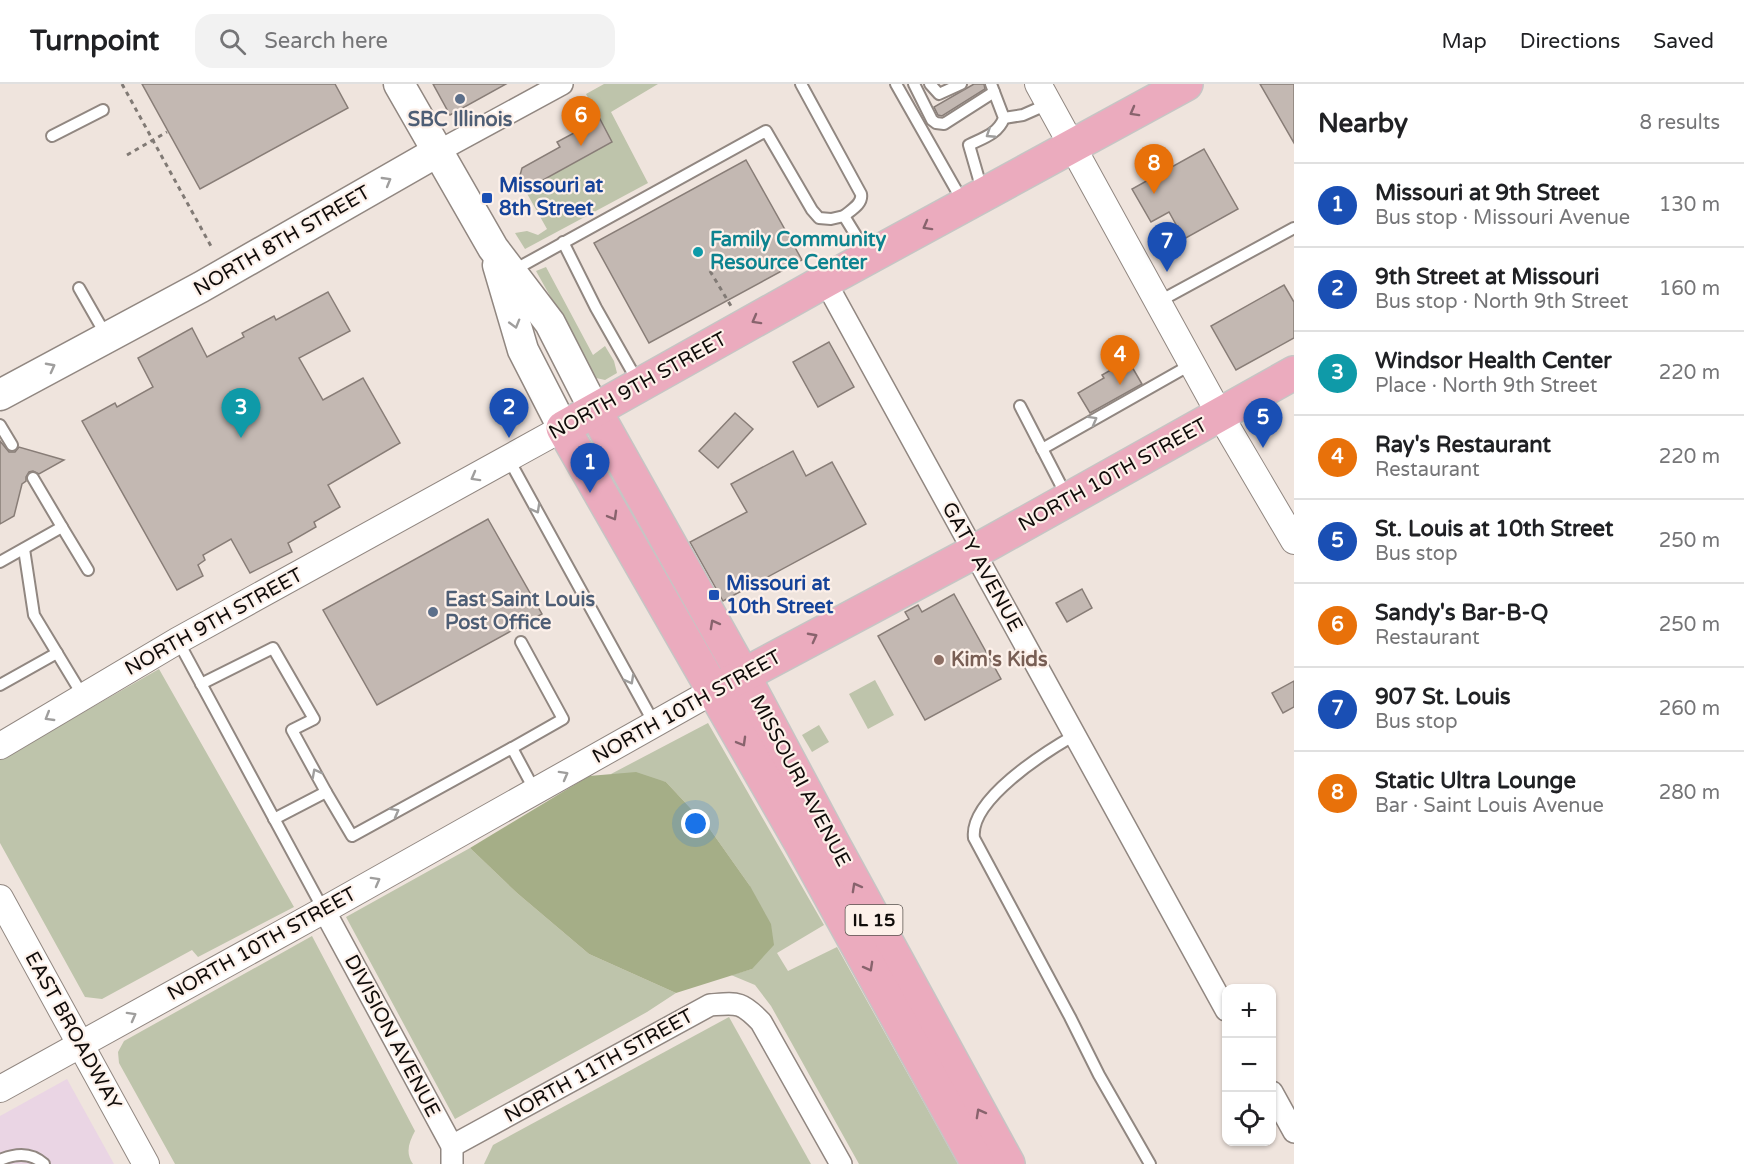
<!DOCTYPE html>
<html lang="en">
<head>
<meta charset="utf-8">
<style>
  body { margin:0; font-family:"Varela Round",sans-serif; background:#f2f2f2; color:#202124 }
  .controls { position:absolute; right:18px; bottom:18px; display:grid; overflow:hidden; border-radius:12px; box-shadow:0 2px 4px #0004 }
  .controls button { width:54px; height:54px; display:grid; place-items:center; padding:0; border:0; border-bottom:2px solid #e0e0e0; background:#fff; color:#202124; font:30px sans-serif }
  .you { position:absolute; left:696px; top:740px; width:21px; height:21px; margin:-15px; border:4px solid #fff; border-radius:50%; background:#1a73e8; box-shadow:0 0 0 9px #1a73e833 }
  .badge { display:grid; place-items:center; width:39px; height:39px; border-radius:50%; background:#468879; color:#fff; font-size:20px; font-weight:700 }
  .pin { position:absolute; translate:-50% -50px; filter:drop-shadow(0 2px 3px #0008) }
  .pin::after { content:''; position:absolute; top:32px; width:21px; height:18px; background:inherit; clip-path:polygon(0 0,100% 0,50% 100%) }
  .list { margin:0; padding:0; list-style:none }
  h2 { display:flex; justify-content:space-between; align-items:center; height:78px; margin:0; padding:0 24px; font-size:26px }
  h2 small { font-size:20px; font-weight:400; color:#757577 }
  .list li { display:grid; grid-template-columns:39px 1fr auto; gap:18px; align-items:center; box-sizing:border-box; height:84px; padding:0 24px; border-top:2px solid #e0e0e0 }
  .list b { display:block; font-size:22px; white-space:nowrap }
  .list p { margin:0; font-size:20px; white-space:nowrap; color:#757577 }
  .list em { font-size:20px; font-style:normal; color:#757577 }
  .icon { flex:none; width:33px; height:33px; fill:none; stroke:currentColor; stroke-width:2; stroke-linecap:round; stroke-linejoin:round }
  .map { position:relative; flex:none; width:1294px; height:1080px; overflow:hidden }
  header { display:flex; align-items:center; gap:36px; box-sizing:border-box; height:84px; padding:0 30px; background:#fff; border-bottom:2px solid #e0e0e0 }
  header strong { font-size:28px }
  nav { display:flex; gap:33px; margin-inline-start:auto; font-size:21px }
  .search { width:420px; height:54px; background:#f2f2f2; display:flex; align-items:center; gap:15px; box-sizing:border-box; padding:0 21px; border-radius:18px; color:#757577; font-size:22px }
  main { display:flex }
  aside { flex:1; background:#fff }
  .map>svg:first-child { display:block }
  .education { fill:#ead5e4 }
  .green { fill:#bec4ab }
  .forest { fill:#a5ae87 }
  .building { fill:#c3b8b2; stroke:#887d77; stroke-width:1.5 }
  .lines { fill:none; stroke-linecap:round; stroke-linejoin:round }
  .service-casing { stroke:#918781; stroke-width:14 }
  .minor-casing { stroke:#918781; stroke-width:24 }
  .tertiary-casing { stroke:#918781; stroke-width:28 }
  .secondary-casing { stroke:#918781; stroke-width:33 }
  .primary-casing { stroke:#c6c5c4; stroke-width:36 }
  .path { stroke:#817a75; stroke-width:3; stroke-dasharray:4.5 4.5; stroke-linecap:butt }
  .service { stroke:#fff; stroke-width:10 }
  .minor { stroke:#fff; stroke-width:21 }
  .tertiary { stroke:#fff; stroke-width:26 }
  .secondary { stroke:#fff; stroke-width:30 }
  .primary { stroke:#ebabbe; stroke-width:33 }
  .oneway { stroke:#88636d }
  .oneway2 { stroke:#9f9e9d }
  .service-dot { fill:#5c6f8a; stroke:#fdf1ea; stroke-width:2 }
  .transit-dot { fill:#1a4fb4; stroke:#fdf1ea; stroke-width:2 }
  .culture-dot { fill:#0f9aa8; stroke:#fdf1ea; stroke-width:2 }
  .education-dot { fill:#8d6e63; stroke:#fdf1ea; stroke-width:2 }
  .labels { text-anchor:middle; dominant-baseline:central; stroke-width:4.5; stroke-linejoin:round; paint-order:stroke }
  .shield { fill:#fdf1ea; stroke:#57514d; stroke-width:1.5 }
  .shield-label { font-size:18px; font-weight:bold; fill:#100c0a }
  .service-label { font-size:20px; font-weight:bold; fill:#4e5e75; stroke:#fdf1ea }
  .transit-label { font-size:20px; font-weight:bold; fill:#164399; stroke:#fdf1ea; text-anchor:start }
  .culture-label { font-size:20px; font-weight:bold; fill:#0d838f; stroke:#fdf1ea; text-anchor:start }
  .street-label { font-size:20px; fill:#100c0a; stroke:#fdf1ea }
  .education-label { font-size:20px; font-weight:bold; fill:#785e54; stroke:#fdf1ea; text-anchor:start }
</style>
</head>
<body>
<header>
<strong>Turnpoint</strong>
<div class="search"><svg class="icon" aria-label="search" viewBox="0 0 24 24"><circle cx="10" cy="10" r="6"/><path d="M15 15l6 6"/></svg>Search here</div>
<nav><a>Map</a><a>Directions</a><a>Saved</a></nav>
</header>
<main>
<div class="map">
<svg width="1294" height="1080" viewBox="0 0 1294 1080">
  <rect width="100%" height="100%" fill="#efe4dd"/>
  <path class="education" d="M67 995 114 1080H0V1032Z"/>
  <g class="green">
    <path d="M604 0H658L611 28 648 99 525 165 515 149 527 147 538 151 547 145 525 106 612 58 586 10Z"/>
    <path d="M546 183 593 271 605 262 614 277 617 289 605 296 596 294 536 187Z"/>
    <path d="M159 585 294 823 198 873 192 866 102 915 85 913 0 759V676Z"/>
    <path d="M875 596 894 631 868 645 849 610Z"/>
    <path d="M708 639 824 841 777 869 788 887 837 863 958 1080H859L771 922 755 901 731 891 752 885 750 802 709 744 666 698 611 690Z"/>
    <path d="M819 641 829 658 812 668 802 651Z"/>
    <path d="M470 764 517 809 589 870 676 909 647 928 455 1035 346 833Z"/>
    <path d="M312 852 415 1047C409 1058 405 1069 413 1080H175L119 979 118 968 124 957Z"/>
    <path d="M729 933 811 1080H484L493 1061Z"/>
  </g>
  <path class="forest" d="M636 688 666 698 709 744 750 802 771 840 774 861 752 885 676 909 589 870 517 809 470 764 589 692Z"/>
  <g class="building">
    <path d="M142 0H335L348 24 200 105Z"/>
    <path d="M433 0H506L450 31Z"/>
    <path d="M974 0H984L985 5 942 32 938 31 934 23Z"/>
    <path d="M1260 0H1294V59Z"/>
    <path d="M600 35 612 58 525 106 519 95 522 84 560 63 557 58Z"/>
    <path d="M1204 65 1238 125 1184 155 1169 128 1151 138 1132 105Z"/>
    <path d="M746 76 802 176 649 259 594 159Z"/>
    <path d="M1284 201 1294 218V254L1236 286 1211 242Z"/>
    <path d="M328 208 350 247 299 274 323 316 363 294 400 359 328 401 340 423 314 438 316 443 288 459 292 468 250 489 231 455 203 471 205 476 198 481 203 492 177 506 82 337 115 319 117 323 153 303 138 274 192 244 207 273 244 253 242 249 274 232 276 236Z"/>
    <path d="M829 258 854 303 818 323 793 278Z"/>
    <path d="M1128 276 1142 300 1090 329 1078 309 1104 294 1102 291Z"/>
    <path d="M735 329 753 345 718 384 699 367Z"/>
    <path d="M0 357 9 368H15L19 363 64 376 39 390 33 387 29 388 26 393V397L22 400 14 432 0 440Z"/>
    <path d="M793 367 806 392 832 378 866 440 723 517 690 458 747 428 731 400Z"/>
    <path d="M488 435 542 530 377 621 323 526Z"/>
    <path d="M1082 505 1092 524 1067 538 1056 519Z"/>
    <path d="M954 510 1001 595 925 636 878 552 909 535 905 528 918 521 922 528Z"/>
    <path d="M1294 597V623L1283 629 1272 609Z"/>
  </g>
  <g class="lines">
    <defs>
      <g id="service">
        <path d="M801 0 861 110C863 120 851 126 844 132"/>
        <path d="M896 0 963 118"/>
        <path d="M914 0 932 36 936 39 944 40 994 8"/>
        <path d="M930 0 939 10 961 0"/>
        <path d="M1004 34 1023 31 1048 20"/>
        <path d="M52 52 103 26"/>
        <path d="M982 106 969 61C983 54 998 50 1004 34L991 0"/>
        <path d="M563 158 596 224 638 298"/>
        <path d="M514 186 766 47 812 126 819 134 831 135 844 132 868 171"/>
        <path d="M79 204 107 253"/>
        <path d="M1158 218 1294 144"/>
        <path d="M1020 322 1067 413"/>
        <path d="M0 341 12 361"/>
        <path d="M1042 365 1192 280"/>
        <path d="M508 374 654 639"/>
        <path d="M33 394 62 443"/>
        <path d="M24 465 34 531 83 612"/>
        <path d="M0 478 62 443 88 486"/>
        <path d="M178 557 323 825"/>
        <path d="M201 600 273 564 314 635 292 646 326 708 274 735"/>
        <path d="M0 601 57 569"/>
        <path d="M1075 651C1045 668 969 716 974 754L1070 933 1099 991 1150 1080"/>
        <path d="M512 664 563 635 521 558"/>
        <path d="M326 708 352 752 512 664 535 707"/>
        <path d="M0 1076C16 1069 31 1068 44 1080"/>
      </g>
      <g id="minor">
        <path d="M437 68 562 0"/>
        <path d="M825 197 1226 926"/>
        <path d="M324 826 452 1062V1080"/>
        <path d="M1272 1008 1294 1048"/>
        <path d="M452 1062 710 921C737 919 741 917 761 938L841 1080"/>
      </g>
      <g id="tertiary">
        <path d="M1038 0 1220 331 1294 457"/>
        <path d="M0 662 177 557 563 344"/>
        <path d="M0 814 146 1080"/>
        <path d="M0 1005 324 826 713 607"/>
      </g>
      <g id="secondary">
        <path d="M399 0 493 164 550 239 595 327"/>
        <path d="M498 181 523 266 563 344"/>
        <path d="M0 311 201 203 437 68"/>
      </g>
      <g id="primary">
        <path d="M595 327 743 591 832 758 1008 1080"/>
        <path d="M725 601 974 468 1294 289"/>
        <path d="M978 1080 801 759 563 344 825 197 1186 0"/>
      </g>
    </defs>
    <use href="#service" class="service-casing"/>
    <use href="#minor" class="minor-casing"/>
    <use href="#tertiary" class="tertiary-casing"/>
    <use href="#secondary" class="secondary-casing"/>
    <use href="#primary" class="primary-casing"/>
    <g class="path">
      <path d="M122 0 212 164"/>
      <path d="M127 71 167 48"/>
      <path d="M710 187 731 222"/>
    </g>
    <use href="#service" class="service"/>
    <use href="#minor" class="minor"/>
    <use href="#tertiary" class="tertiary"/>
    <use href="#secondary" class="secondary"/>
    <use href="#primary" class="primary"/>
  </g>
  <defs><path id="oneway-chevron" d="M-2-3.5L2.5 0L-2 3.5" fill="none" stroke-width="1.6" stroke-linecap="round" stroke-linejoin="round" transform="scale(1.5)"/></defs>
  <g class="oneway">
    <use href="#oneway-chevron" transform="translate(1134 28) rotate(151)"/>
    <use href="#oneway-chevron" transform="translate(927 142) rotate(151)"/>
    <use href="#oneway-chevron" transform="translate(756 236) rotate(151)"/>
    <use href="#oneway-chevron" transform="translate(613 432) rotate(60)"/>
    <use href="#oneway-chevron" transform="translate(714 540) rotate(-119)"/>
    <use href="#oneway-chevron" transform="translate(813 553) rotate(-28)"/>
    <use href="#oneway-chevron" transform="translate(742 658) rotate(60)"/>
    <use href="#oneway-chevron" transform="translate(856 803) rotate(-119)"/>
    <use href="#oneway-chevron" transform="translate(869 883) rotate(61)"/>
    <use href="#oneway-chevron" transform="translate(980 1029) rotate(-119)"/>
  </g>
  <g class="oneway2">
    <use href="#oneway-chevron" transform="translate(990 50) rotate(147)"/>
    <use href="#oneway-chevron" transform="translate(387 97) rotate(-30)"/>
    <use href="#oneway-chevron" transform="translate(515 240) rotate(74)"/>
    <use href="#oneway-chevron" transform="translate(51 283) rotate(-28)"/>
    <use href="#oneway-chevron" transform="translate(1093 336) rotate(-29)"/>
    <use href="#oneway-chevron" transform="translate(475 393) rotate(151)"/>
    <use href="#oneway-chevron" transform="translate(536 425) rotate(61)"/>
    <use href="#oneway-chevron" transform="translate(630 596) rotate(61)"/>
    <use href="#oneway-chevron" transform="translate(49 633) rotate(149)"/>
    <use href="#oneway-chevron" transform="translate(316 689) rotate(-118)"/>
    <use href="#oneway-chevron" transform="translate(564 691) rotate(-29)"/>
    <use href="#oneway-chevron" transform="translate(395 728) rotate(-29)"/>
    <use href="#oneway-chevron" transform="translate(376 797) rotate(-29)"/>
    <use href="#oneway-chevron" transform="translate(132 932) rotate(-29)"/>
  </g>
  <g class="service-dot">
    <circle cx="460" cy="15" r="6"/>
    <circle cx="433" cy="528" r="6"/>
  </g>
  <g class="transit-dot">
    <rect x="481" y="108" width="12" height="12" rx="3"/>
    <rect x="708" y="505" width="12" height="12" rx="3"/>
  </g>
  <circle class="culture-dot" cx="698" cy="168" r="6"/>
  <circle class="education-dot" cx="939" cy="576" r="6"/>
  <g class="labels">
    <rect class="shield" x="845.5" y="821" width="57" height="30" rx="4.5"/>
    <g class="shield-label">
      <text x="874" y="836">IL 15</text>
    </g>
    <g class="service-label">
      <text x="460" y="36">SBC Illinois</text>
      <text x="445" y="516" text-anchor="start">East Saint Louis<tspan x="445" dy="23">Post Office</tspan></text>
    </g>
    <g class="transit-label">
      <text x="499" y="102">Missouri at<tspan x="499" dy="23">8th Street</tspan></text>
      <text x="726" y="500">Missouri at<tspan x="726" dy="23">10th Street</tspan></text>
    </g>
    <g class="culture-label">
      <text x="710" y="156">Family Community<tspan x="710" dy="23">Resource Center</tspan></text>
    </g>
    <g class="street-label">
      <text transform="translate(282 157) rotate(-30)">NORTH 8TH STREET</text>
      <text transform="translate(638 302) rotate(-29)">NORTH 9TH STREET</text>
      <text transform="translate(1113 391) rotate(-29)">NORTH 10TH STREET</text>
      <text transform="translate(982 483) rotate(61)">GATY AVENUE</text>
      <text transform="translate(214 538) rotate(-29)">NORTH 9TH STREET</text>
      <text transform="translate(687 623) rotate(-29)">NORTH 10TH STREET</text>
      <text transform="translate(800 697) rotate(62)">MISSOURI AVENUE</text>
      <text transform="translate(262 860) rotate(-29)">NORTH 10TH STREET</text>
      <text transform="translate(73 947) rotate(61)">EAST BROADWAY</text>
      <text transform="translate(392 952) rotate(62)">DIVISION AVENUE</text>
      <text transform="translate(599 982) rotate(-29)">NORTH 11TH STREET</text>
    </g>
    <g class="education-label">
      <text x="951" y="576">Kim's Kids</text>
    </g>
  </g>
</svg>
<div class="controls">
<button>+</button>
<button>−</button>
<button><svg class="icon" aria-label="locate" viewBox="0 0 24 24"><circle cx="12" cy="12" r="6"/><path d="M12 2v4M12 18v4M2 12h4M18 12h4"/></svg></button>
</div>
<div class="you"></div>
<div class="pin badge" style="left:590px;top:409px;background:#1a4fb4">1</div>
<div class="pin badge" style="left:509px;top:354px;background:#1a4fb4">2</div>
<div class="pin badge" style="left:241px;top:354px;background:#0f9aa8">3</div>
<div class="pin badge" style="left:1120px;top:301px;background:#e8710a">4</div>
<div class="pin badge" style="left:1263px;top:364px;background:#1a4fb4">5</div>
<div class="pin badge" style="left:581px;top:62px;background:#e8710a">6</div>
<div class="pin badge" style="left:1167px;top:188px;background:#1a4fb4">7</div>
<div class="pin badge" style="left:1154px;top:110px;background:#e8710a">8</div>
</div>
<aside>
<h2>Nearby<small>8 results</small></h2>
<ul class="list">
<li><span class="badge" style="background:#1a4fb4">1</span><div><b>Missouri at 9th Street</b><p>Bus stop · Missouri Avenue</p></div><em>130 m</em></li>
<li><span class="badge" style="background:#1a4fb4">2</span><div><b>9th Street at Missouri</b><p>Bus stop · North 9th Street</p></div><em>160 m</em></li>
<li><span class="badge" style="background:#0f9aa8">3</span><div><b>Windsor Health Center</b><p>Place · North 9th Street</p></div><em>220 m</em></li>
<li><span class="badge" style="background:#e8710a">4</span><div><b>Ray's Restaurant</b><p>Restaurant</p></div><em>220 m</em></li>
<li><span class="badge" style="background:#1a4fb4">5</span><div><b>St. Louis at 10th Street</b><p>Bus stop</p></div><em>250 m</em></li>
<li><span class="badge" style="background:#e8710a">6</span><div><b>Sandy's Bar-B-Q</b><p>Restaurant</p></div><em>250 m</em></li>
<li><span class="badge" style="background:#1a4fb4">7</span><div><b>907 St. Louis</b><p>Bus stop</p></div><em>260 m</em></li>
<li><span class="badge" style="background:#e8710a">8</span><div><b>Static Ultra Lounge</b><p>Bar · Saint Louis Avenue</p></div><em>280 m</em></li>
</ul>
</aside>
</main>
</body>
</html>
